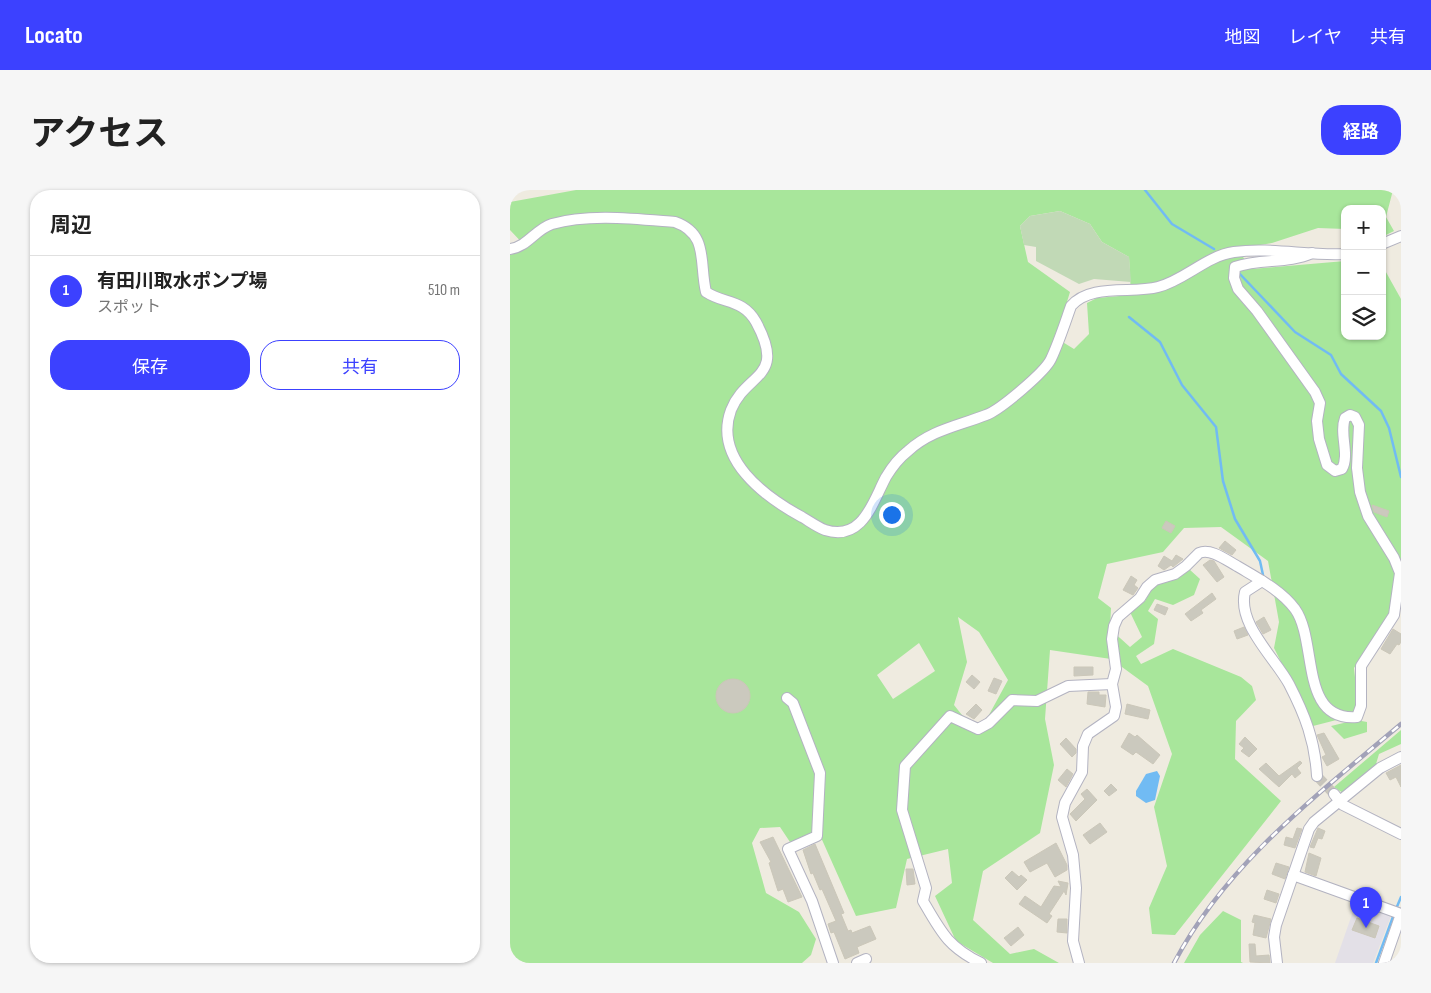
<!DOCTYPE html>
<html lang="ja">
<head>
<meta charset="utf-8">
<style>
  body { margin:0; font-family:"Sofia Sans Condensed","Noto Sans JP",sans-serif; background:#f6f6f6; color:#222 }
  .controls { position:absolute; right:15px; top:15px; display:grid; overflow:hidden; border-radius:10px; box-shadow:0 1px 4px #0004 }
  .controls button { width:45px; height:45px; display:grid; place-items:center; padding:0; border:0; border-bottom:1px solid #e0e0e0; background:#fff; color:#222; font:25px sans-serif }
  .you { position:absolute; left:381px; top:324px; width:18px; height:18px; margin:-12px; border:4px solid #fff; border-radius:50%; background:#1a73e8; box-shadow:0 0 0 8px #1a73e833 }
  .badge { display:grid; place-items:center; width:32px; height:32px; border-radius:50%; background:#3c41ff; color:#fff; font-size:16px; font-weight:700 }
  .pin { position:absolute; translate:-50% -41px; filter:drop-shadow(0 1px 2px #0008) }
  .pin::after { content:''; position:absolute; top:26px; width:18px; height:15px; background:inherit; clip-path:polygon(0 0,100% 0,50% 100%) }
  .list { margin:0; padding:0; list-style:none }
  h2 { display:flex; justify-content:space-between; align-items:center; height:65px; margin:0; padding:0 20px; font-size:21px }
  h2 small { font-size:16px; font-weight:400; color:#767676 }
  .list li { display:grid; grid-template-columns:32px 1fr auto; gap:15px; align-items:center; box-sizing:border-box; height:70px; padding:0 20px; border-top:1px solid #e0e0e0 }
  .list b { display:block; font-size:19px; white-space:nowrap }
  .list p { margin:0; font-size:16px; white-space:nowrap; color:#767676 }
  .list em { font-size:16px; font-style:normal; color:#767676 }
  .actions { display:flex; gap:10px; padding:15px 20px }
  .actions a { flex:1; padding:11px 0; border:1px solid #3c41ff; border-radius:20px; text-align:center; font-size:18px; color:#3c41ff }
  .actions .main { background:#3c41ff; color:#fff }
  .icon { flex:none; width:28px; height:28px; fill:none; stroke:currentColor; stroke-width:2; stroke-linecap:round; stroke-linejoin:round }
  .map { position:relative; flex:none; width:891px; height:773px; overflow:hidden; border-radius:20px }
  header { display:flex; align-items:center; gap:30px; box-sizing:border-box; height:70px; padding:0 25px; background:#3c41ff; color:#fff }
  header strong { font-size:24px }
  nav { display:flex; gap:28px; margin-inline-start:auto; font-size:18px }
  .intro { display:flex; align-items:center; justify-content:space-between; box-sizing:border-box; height:120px; padding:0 30px }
  h1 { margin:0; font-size:35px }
  .button { padding:12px 22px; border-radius:20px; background:#3c41ff; color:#fff; font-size:18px; font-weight:700 }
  main { display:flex; gap:30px; padding:0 30px }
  aside { flex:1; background:#fff; border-radius:20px; box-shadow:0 1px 4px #0004 }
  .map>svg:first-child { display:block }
  .industrial { fill:#e3e0e7 }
  .green { fill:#a8e69b; fill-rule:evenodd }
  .cemetery { fill:#c1d9b6 }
  .water { fill:#71bbf3 }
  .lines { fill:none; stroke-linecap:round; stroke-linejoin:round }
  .stream { stroke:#71bbf3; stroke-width:2.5 }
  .building { fill:#cbc9be; stroke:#cbc7b9 }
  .street-tunnel { stroke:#c8c5bc; stroke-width:10; stroke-dasharray:10 5; stroke-linecap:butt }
  .street-casing { stroke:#b3b3c1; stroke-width:12 }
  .street { stroke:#fff; stroke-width:10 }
  .rail-casing { stroke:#a2a2b8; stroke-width:4.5 }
  .rail { stroke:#fff; stroke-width:2.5; stroke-dasharray:8; stroke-linecap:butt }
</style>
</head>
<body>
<header>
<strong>Locato</strong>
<nav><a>地図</a><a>レイヤ</a><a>共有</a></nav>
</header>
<div class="intro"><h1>アクセス</h1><a class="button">経路</a></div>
<main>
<aside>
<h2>周辺<small></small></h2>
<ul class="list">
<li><span class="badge">1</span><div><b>有田川取水ポンプ場</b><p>スポット</p></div><em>510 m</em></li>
</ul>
<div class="actions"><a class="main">保存</a><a>共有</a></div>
</aside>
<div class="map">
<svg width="891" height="773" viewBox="0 0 891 773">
  <rect width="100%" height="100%" fill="#efebe0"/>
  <path class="industrial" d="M846 713 881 726 863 773H825Z"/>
  <g class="green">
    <path d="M66 0H883L876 27 884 41 872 47V19H835V39L808 38 762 53 727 59 742 79 835 71V146H872V75L891 109V404L844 478 848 515 842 526 803 536 764 458 769 432 758 371 711 337 674 338 653 362 597 374 588 408 601 418 600 439 620 457 632 447 620 422 635 411 643 397 679 379 690 389 684 405 663 415 645 409 638 421 648 429 644 454 626 466 631 474 663 459 731 487 742 496 746 510 726 531 725 569 771 611 665 745 642 744 639 718 657 676 644 617 662 564 638 496 601 469 540 460 535 529 544 575 530 643 473 681 463 730 500 764 524 759 549 773H483L446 751 425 706 442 693 438 659 397 669 386 718 346 726 309 643 280 652 270 637 250 638 242 653 256 703 289 722 306 749 301 765 292 773H0V65L17 58 0 40V12ZM550 21 580 34 592 52 619 67 621 105 587 108 577 113 579 144 564 159 546 148 560 102 518 72 510 36 520 26ZM448 427 469 442 498 490 468 545 444 515 457 472ZM409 453 425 481 383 509 367 485Z"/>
    <path d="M846 530 857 532V542L834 549 821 536Z"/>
    <path d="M891 540V554L869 564 866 574 833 603 824 597Z"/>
    <path d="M713 721 731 730V772L733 773H674L690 745Z"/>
  </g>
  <path class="cemetery" d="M550 21 580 34 592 52 619 67 621 92 584 89 569 94 526 71V57L514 55 510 36 520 26Z"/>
  <path class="water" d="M647 581 650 586 645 610 636 613 626 606V601L636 584Z"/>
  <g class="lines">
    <g class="stream">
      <path d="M635 0 662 34 704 59"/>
      <path d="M728 82 785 142 821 165 831 184 871 221 879 238 891 287"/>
      <path d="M619 127 650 152 672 195 706 237 713 291 725 329 750 371 753 385"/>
      <path d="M886 719 891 707"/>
      <path d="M866 773 884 724"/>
    </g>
  </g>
  <g class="building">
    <path d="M862 315 879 321 877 327 864 322Z"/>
    <path d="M656 331 665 336 661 343 652 338Z"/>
    <path d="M715 351 726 360 722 365 709 358Z"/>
    <path d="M666 365 673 369 663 377 661 375 654 380 648 376 654 366 662 371Z"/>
    <path d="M700 370 704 371 714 387 707 392 693 375Z"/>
    <path d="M621 386 627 390 624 395 628 398 623 405 613 400Z"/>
    <path d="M702 403 706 409 691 420 693 423 681 431 675 424Z"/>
    <path d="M647 414 658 418 655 425 644 420Z"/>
    <path d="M754 427 761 440 753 444 746 432Z"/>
    <path d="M734 437 738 445 727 449 724 441Z"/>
    <path d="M883 439 891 444V452L889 455 887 454 880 464 871 459Z"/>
    <path d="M564 477H583V485L564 486Z"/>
    <path d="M462 485 470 492 464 499 456 492Z"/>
    <path d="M484 488 492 491 486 504 478 501Z"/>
    <circle cx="223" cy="506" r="17"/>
    <path d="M578 502H589V505H596L595 517 577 514Z"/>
    <path d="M466 514 472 520 464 529 456 524Z"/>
    <path d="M617 514 640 520 638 529 615 524Z"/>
    <path d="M619 543 625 547 627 545 650 565 643 574 626 562 623 565 611 557Z"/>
    <path d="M814 543 829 569 817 576 812 567 816 565 807 545Z"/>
    <path d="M735 547 747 559 739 567 731 561 734 558 729 554Z"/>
    <path d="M556 548 566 559V563L562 567 550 554Z"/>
    <path d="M790 571 792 573 787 578 791 583 785 588 782 584 769 597 749 579 756 573 769 586Z"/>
    <path d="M891 575V597L886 587 880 590 876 583Z"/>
    <path d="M557 579 563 584 556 597 548 590Z"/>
    <path d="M601 594 607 600 599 606 594 601Z"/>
    <path d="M577 599 587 610 566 631 560 624 575 609 571 604Z"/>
    <path d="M590 633 597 642 580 654 573 645Z"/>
    <path d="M787 638 792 639 785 658 774 655 776 647 783 649Z"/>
    <path d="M808 638 815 641 812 649 808 648 804 658 800 657Z"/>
    <path d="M263 647 292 707 278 712 273 699 268 701 259 673 261 672 250 652Z"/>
    <path d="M546 653 557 675V680L545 687 537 673 520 682 514 672Z"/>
    <path d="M305 654 334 723 331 724 338 741 341 740 342 743 360 736 366 749 347 757 349 763 335 769 324 742 321 743 318 734 326 731 312 699 310 700 303 683 301 684 293 660Z"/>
    <path d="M799 663 811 668 806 686 795 682Z"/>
    <path d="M766 673 779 677 775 689 762 684Z"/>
    <path d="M396 679H403L405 694 397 695Z"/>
    <path d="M502 681 509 687 511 685 517 690 507 700 495 688Z"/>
    <path d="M548 691 558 693 556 705 554 701 539 724 542 726 537 733 509 714 515 706 531 717 544 696 551 697Z"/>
    <path d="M757 700 769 704 766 713 754 709Z"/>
    <path d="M744 725 761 729 756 748 743 745 745 733 742 732Z"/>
    <path d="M847 728 869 736 865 748 842 740Z"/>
    <path d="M548 729H557V743L547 742Z"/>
    <path d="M508 737 514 745 501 756 494 748Z"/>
    <path d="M739 754H745L746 766 759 765 760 773 740 772Z"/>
  </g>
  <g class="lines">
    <path class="street-tunnel" d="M807 586 824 604"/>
    <defs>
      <g id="street">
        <path d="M872 54 891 46"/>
        <path d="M0 59C17 57 26 39 42 34 78 23 128 29 165 32 199 44 189 73 196 102 214 114 233 109 246 132 277 189 236 182 221 220 203 269 255 307 292 327 299 331 307 337 315 340 353 352 363 311 376 287 382 277 389 268 398 261 421 240 448 236 476 225 490 220 535 182 541 169 549 152 555 133 561 116 580 93 622 104 648 97 675 90 696 66 724 62 761 57 798 66 835 64"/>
        <path d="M752 391 735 402C727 434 765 468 779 494 795 525 805 551 807 586"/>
        <path d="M277 508 283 513 310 583 307 646 278 659 302 711 323 773"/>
        <path d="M824 604 833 615 891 644"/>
        <path d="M783 685 891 724 874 773"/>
        <path d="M347 773 356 769"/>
        <path d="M471 773C438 757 431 742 413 711L416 698 392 620 395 576 440 526 468 539 479 533 502 510 527 511 558 496 602 494"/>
        <path d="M569 773 563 751 566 698 563 665 552 627 555 613 572 582 573 556 578 544 604 526 606 517 602 494 606 479 602 449 604 436 608 427 630 408 637 397 645 390 665 384 676 376 689 363C701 358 716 370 727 376 747 388 771 400 785 419 808 451 789 532 847 527L851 516V476L884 425 890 383 884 368 858 326 850 302 847 278 849 235 845 227 840 225 835 228C829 244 840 264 832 279L825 281 817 275 809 249 807 231 810 213 805 202 747 121 728 99 724 88 725 77C751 68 778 74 802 63"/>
        <path d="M767 773 764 747 766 735 799 639 804 632 870 578 891 567"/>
      </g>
    </defs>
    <use href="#street" class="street-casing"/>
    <use href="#street" class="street"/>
    <defs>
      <path id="rail" d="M664 773C716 674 807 605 891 534"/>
    </defs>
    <use href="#rail" class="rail-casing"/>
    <use href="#rail" class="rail"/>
  </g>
</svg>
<div class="controls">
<button>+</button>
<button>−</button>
<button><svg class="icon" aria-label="layers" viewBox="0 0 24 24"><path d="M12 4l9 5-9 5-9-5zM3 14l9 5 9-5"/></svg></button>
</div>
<div class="you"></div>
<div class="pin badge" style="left:856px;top:738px">1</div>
</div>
</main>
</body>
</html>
